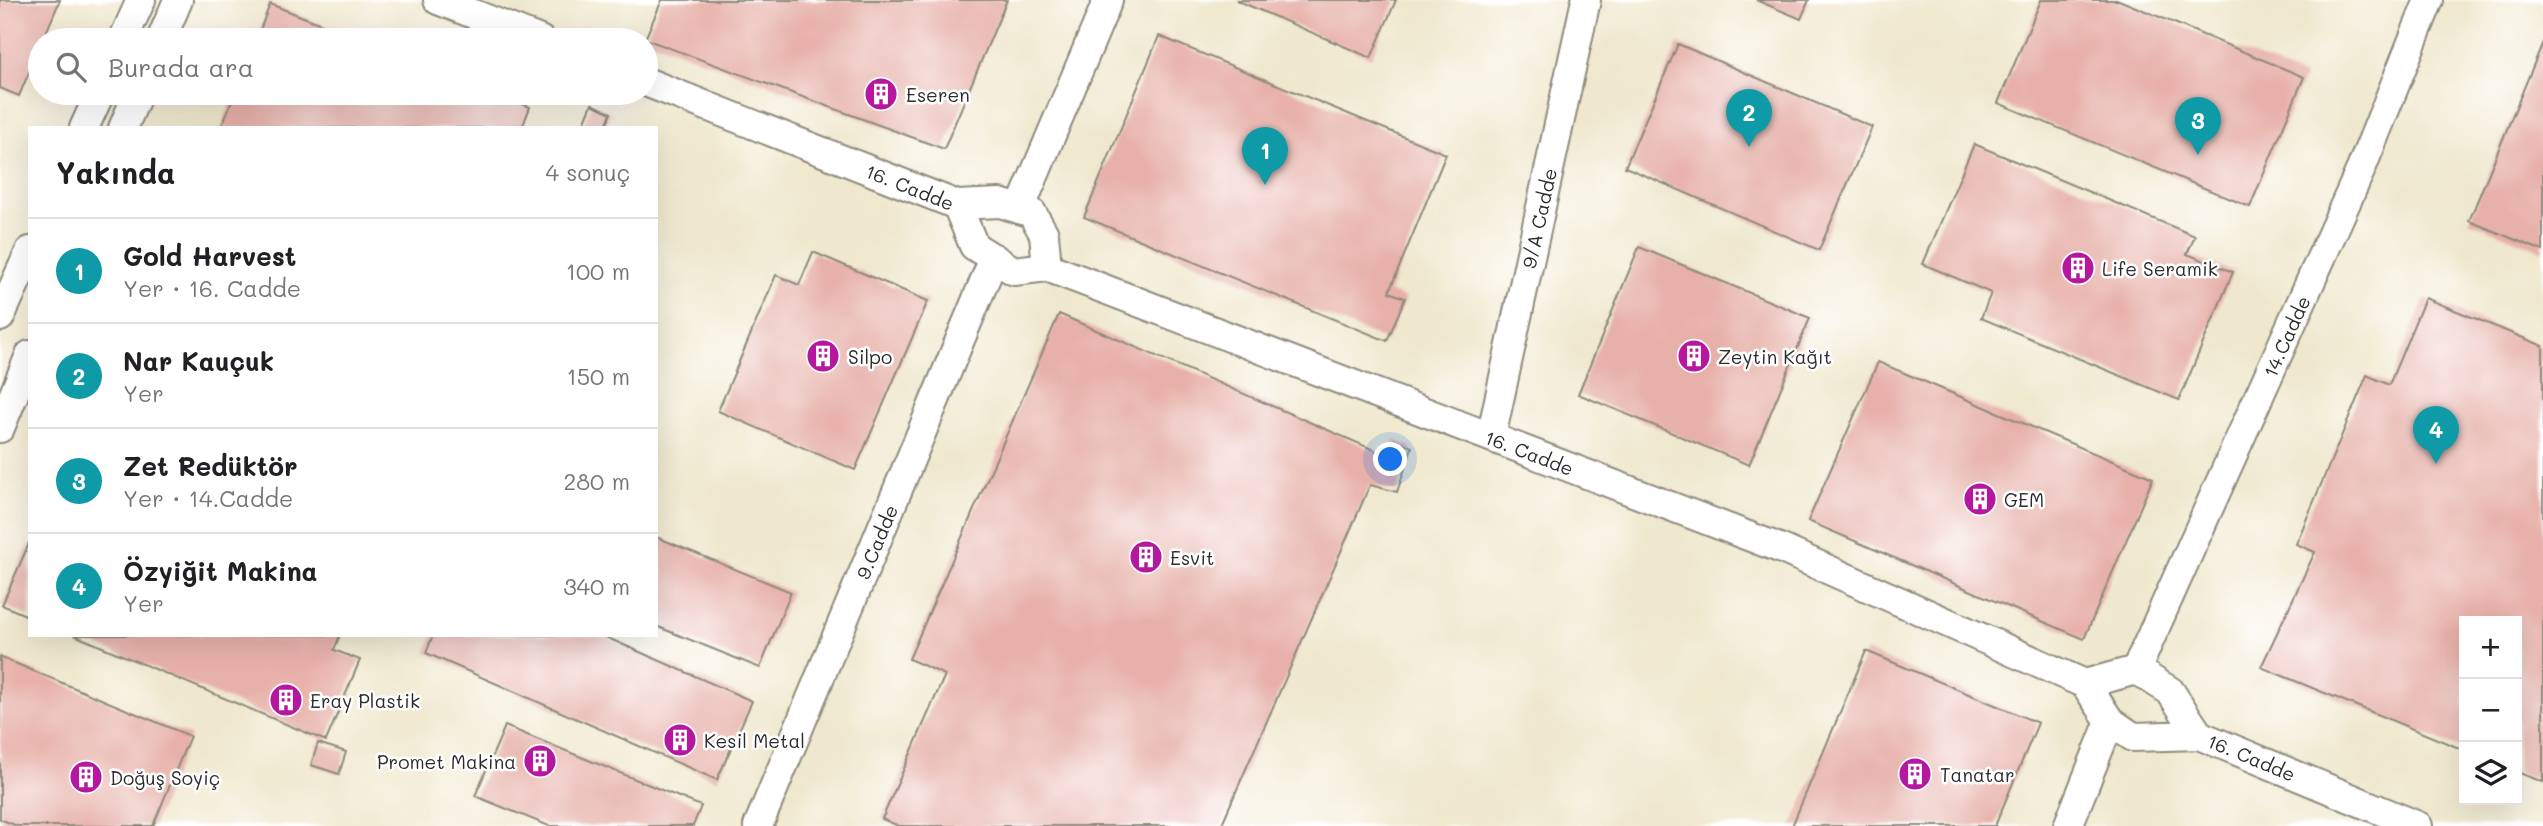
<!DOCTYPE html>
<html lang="tr">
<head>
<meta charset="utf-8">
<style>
  body { margin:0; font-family:Mali,sans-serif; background:#f6f6f6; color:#202124 }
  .controls { position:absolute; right:21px; bottom:21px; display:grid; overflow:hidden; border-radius:0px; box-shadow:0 7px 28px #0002 }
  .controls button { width:63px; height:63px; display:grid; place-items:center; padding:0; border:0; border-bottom:2px solid #e0e0e0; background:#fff; color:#202124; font:35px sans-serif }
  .you { position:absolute; left:1391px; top:460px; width:24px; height:24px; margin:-18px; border:5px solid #fff; border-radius:50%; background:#1a73e8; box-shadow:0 0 0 10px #1a73e833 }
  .badge { display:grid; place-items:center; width:46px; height:46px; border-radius:50%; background:#7c3aed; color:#fff; font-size:23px; font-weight:700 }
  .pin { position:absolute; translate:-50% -58px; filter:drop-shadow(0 2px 4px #0008) }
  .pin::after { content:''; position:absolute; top:37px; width:24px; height:21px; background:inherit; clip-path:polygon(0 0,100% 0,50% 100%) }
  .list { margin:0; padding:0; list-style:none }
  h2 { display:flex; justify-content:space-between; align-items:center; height:91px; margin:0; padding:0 28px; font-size:30px }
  h2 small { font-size:23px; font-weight:400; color:#757577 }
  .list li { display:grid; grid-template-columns:46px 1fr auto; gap:21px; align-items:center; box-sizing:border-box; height:105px; padding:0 28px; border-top:2px solid #e0e0e0 }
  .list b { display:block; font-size:26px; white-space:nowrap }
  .list p { margin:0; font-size:23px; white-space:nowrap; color:#757577 }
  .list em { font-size:23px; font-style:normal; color:#757577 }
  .icon { flex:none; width:38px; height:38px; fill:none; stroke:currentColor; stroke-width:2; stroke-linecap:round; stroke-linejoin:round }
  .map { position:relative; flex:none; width:2543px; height:826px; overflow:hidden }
  .search { position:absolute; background:#fff; box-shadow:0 7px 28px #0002; left:28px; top:28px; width:630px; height:77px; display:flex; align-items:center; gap:18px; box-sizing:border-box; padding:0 24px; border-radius:38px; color:#757577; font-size:26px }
  .panel { position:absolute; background:#fff; box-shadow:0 7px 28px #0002; left:28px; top:126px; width:630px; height:511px; border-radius:0px }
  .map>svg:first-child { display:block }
  .building { fill:#e7b0a9 }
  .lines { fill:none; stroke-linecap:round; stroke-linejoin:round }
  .minor-casing { stroke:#8e8a7c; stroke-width:32 }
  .minor { stroke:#fff; stroke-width:28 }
  .labels { text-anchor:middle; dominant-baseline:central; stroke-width:5; stroke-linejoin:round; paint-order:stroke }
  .poi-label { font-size:19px; fill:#2b2b2b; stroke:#fff; text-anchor:start }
  .street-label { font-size:19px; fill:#2b2b2b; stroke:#fff }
</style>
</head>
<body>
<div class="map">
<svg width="2543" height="826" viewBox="0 0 2543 826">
  <rect width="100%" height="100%" fill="#fff"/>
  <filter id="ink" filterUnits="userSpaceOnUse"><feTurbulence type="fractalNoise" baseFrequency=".0143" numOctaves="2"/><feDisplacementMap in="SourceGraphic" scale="14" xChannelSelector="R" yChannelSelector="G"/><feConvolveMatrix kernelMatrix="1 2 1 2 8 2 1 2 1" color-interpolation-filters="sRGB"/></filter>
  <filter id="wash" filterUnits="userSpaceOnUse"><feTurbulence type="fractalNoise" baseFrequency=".00686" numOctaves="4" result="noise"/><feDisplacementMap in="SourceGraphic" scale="28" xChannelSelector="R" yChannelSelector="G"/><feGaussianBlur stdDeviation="1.57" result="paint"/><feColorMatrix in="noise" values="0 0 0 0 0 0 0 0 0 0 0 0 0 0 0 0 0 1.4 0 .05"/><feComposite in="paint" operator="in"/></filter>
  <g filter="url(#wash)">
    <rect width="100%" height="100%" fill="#f0e8ce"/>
    <g id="blocks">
      <g class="building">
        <path d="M0 0H60L43 40H40V46L19 96 0 88Z"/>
        <path d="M662 0H1007L944 149 645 39Z"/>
        <path d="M1236 0H1396L1371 58Z"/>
        <path d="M1756 0H1809L1801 19Z"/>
        <path d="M2041 0H2119L2304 77 2250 207 1998 103Z"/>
        <path d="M270 4 360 39 359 40H256Z"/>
        <path d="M1159 36 1446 154 1389 292 1405 298 1387 341 1084 217Z"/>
        <path d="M2543 42V251L2469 221Z"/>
        <path d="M1678 44 1872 127 1819 250 1625 167Z"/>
        <path d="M235 93H495L530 107 522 128H221Z"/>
        <path d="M592 104 611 113 605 128H582Z"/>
        <path d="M1974 144 2195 236 2187 254 2233 272 2179 400 1981 318 1991 293 1923 264Z"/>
        <path d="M1639 247 1810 318 1749 465 1578 394Z"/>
        <path d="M813 252 928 301 855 470 718 411 776 275 799 285Z"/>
        <path d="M2425 298 2543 346V782L2517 772V621H2464V750L2261 667 2315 552 2296 544 2367 375 2389 385Z"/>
        <path d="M1059 314 1390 457 1395 440 1412 447 1397 492 1370 485 1221 826H899L882 819 945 675 909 659Z"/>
        <path d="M1878 362 2153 478 2084 639 1808 521Z"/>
        <path d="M656 537 791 592 760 668 656 626Z"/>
        <path d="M30 541V617L2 605Z"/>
        <path d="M74 635H340L334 650 360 660 326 741Z"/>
        <path d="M433 635H601L752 701 717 780 426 653Z"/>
        <path d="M1866 651 2038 723 1995 826H1792Z"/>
        <path d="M0 657 190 736 153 826H17L0 819Z"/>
        <path d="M505 726 701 806 693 826H549L475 796Z"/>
        <path d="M318 743 346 752 339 774 311 765Z"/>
      </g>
    </g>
  </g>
  <g filter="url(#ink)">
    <use href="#blocks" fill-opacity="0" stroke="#8e8a7c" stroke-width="2"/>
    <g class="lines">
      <defs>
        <g id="minor">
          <path d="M438 0 540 40"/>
          <path d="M123 40 141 0"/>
          <path d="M161 40 178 0"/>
          <path id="s1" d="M646 82 957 205 974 246 1014 271 1047 267 1782 549 2085 684 2110 721 2133 737 2199 735 2418 826"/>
          <path d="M84 128 100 93"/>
          <path d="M123 128 138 93"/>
          <path d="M957 205 1000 203 1032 213 1044 234 1047 267"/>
          <path d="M1020 209 1108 0"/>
          <path d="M0 317 30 251"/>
          <path d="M0 428 30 355"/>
          <path id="s2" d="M1491 437 1586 0"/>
          <path id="s3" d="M2136 670 2361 169 2429 0"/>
          <path d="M2085 684 2136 670 2170 691 2199 735"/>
          <path id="s4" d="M758 826 994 258"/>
          <path d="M2068 826 2110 721"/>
        </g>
      </defs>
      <use href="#minor" class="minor-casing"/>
      <use href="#minor" class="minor"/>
    </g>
  </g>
  <defs>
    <symbol id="building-disc" viewBox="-11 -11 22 22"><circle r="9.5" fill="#b5179e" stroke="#fff"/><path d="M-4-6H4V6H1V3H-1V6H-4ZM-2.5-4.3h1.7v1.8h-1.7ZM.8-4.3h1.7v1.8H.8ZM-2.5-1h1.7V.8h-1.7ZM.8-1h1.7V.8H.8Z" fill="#fff"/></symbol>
  </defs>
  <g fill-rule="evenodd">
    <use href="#building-disc" x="862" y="75" width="38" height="38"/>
    <use href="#building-disc" x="2059" y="249" width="38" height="38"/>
    <use href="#building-disc" x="804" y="337" width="38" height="38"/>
    <use href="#building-disc" x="1675" y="337" width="38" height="38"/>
    <use href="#building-disc" x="1961" y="480" width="38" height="38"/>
    <use href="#building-disc" x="1127" y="538" width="38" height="38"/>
    <use href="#building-disc" x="267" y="681" width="38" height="38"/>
    <use href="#building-disc" x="661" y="721" width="38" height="38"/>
    <use href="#building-disc" x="521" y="742" width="38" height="38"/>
    <use href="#building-disc" x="1896" y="755" width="38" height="38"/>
    <use href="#building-disc" x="67" y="758" width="38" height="38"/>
  </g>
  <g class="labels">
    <g class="poi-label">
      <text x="906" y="94">Eseren</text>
      <text x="2102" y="268">Life Seramik</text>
      <text x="848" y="356">Silpo</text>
      <text x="1718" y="356">Zeytin Kağıt</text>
      <text x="2004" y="499">GEM</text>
      <text x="1170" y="557">Esvit</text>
      <text x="310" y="700">Eray Plastik</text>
      <text x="704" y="740">Kesil Metal</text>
      <text x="516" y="761" text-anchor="end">Promet Makina</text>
      <text x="1940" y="774">Tanatar</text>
      <text x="110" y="777">Doğuş Soyiç</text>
    </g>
    <g class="street-label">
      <text stroke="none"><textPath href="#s1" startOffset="284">16. Cadde</textPath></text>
      <text stroke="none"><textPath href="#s2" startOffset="224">9/A Cadde</textPath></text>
      <text stroke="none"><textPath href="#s3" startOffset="366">14.Cadde</textPath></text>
      <text stroke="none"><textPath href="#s1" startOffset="976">16. Cadde</textPath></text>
      <text stroke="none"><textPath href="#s4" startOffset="308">9.Cadde</textPath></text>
      <text stroke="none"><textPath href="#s1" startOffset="1774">16. Cadde</textPath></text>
    </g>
  </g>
</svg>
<div class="controls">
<button>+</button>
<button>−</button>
<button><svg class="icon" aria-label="layers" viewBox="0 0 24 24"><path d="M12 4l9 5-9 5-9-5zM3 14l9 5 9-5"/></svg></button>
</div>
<div class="you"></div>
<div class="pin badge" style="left:1265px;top:185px;background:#0f9aa8">1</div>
<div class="pin badge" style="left:1749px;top:147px;background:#0f9aa8">2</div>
<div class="pin badge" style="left:2198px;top:155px;background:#0f9aa8">3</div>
<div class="pin badge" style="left:2436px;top:464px;background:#0f9aa8">4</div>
<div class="search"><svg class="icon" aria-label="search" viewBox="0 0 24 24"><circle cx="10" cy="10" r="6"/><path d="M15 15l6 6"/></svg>Burada ara</div>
<section class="panel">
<h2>Yakında<small>4 sonuç</small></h2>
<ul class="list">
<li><span class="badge" style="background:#0f9aa8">1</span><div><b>Gold Harvest</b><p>Yer · 16. Cadde</p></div><em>100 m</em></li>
<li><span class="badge" style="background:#0f9aa8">2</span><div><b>Nar Kauçuk</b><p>Yer</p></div><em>150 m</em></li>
<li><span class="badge" style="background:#0f9aa8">3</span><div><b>Zet Redüktör</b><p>Yer · 14.Cadde</p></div><em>280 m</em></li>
<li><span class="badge" style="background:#0f9aa8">4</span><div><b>Özyiğit Makina</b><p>Yer</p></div><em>340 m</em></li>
</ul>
</section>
</div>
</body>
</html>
